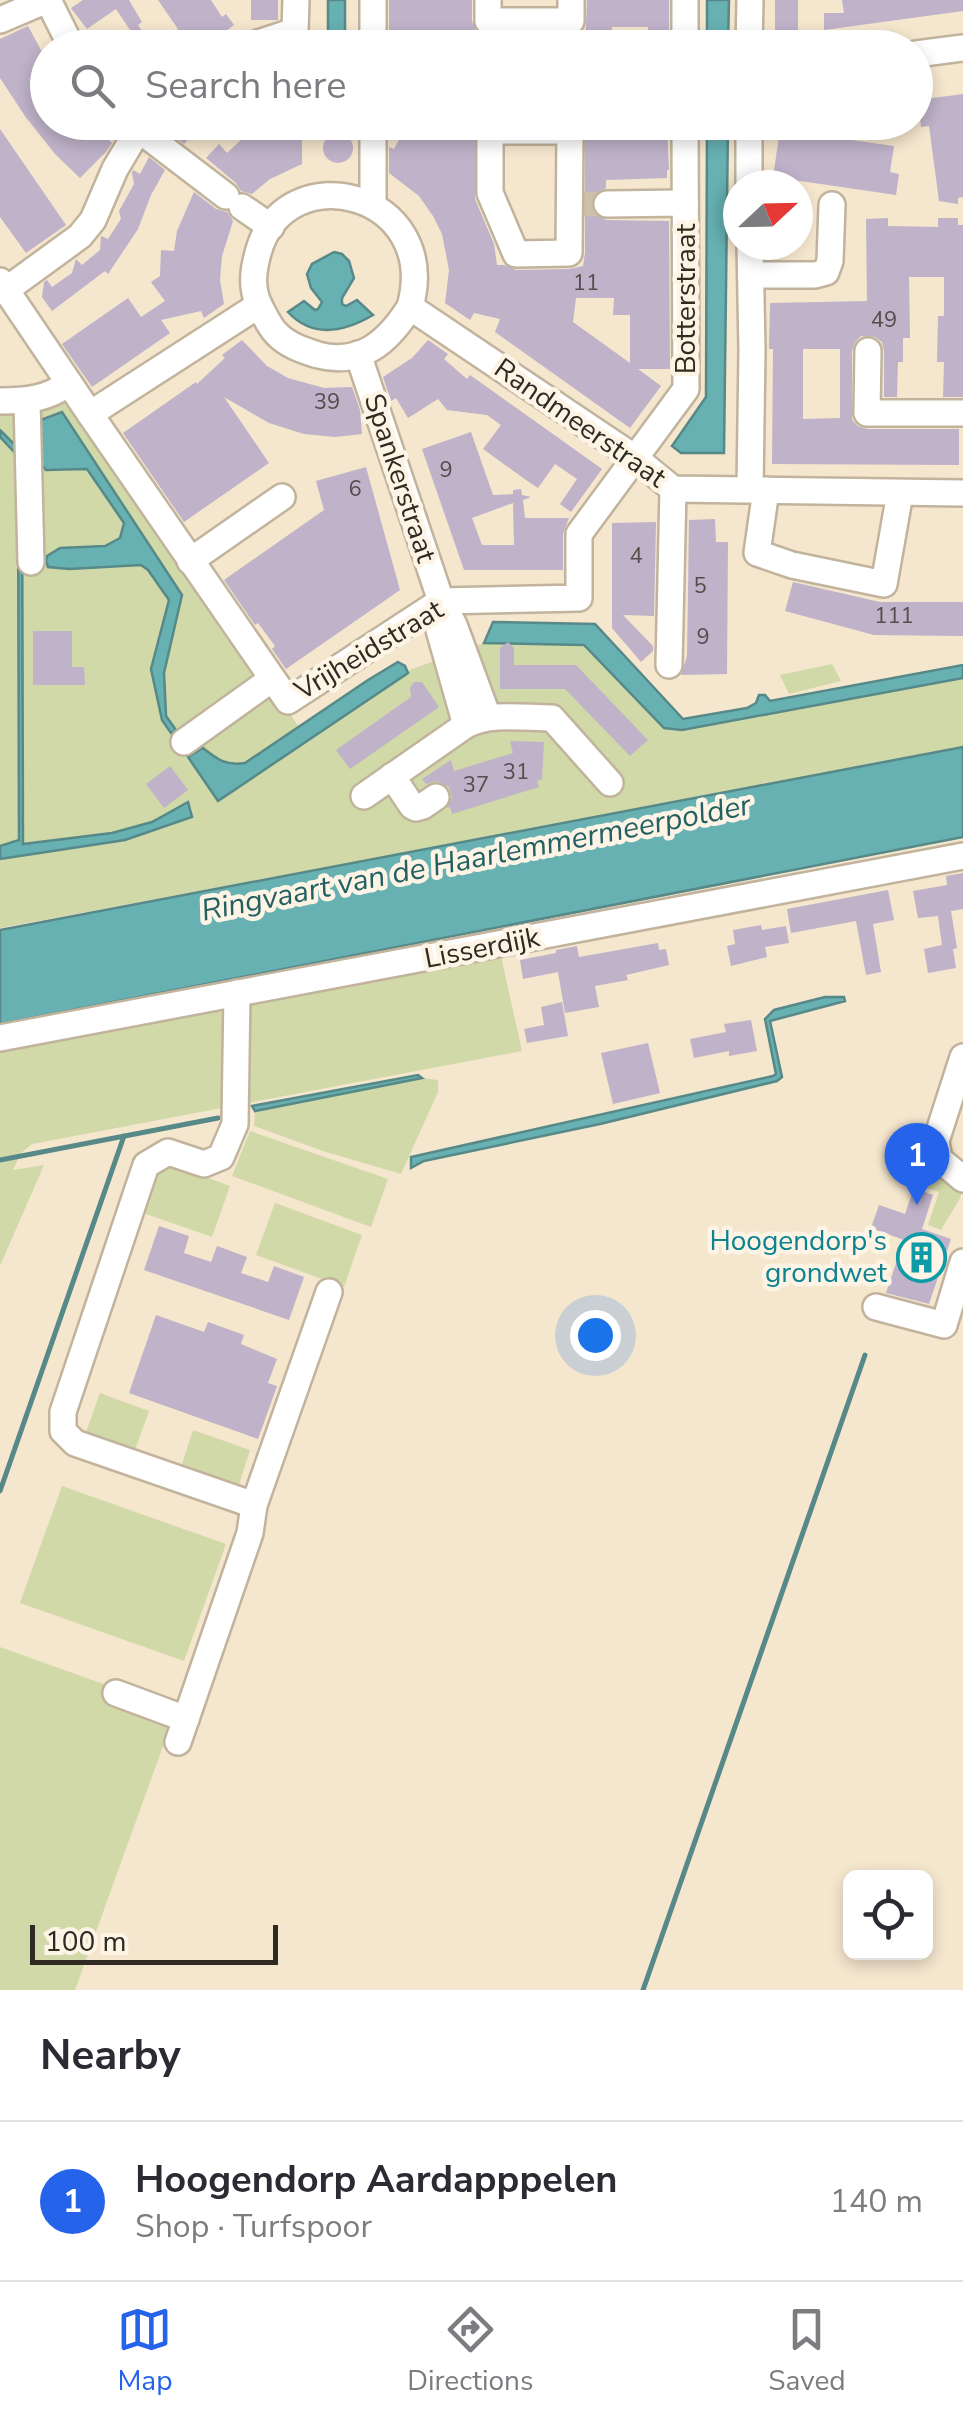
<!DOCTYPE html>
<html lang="en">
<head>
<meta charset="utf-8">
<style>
  body { margin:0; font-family:"Nunito Sans",sans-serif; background:#f7f7f7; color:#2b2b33 }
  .controls { position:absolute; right:30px; bottom:30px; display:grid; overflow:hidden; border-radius:15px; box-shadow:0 5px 15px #0003 }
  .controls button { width:90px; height:90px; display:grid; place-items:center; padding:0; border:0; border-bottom:2px solid #e1e1e2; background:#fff; color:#2b2b33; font:50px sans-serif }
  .compass { position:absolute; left:723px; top:170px; width:90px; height:90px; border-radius:50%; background:#fff; box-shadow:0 5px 15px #0003; rotate:68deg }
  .scale { position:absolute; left:30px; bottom:25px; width:248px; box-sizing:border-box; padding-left:10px; border:5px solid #302b22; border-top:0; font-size:28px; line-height:35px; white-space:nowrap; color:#302b22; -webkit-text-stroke:8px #fdf4e6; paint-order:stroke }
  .you { position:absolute; left:595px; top:1335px; width:35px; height:35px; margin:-25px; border:8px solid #fff; border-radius:50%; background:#1a73e8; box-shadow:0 0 0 15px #1a73e833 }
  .badge { display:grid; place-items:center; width:65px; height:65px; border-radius:50%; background:#2563eb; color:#fff; font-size:32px; font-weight:700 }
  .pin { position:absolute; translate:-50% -82px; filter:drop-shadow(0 2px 5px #0008) }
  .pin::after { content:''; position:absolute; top:52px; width:35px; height:30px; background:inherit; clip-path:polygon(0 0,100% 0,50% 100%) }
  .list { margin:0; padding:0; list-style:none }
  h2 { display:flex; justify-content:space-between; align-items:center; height:130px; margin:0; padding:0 40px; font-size:42px }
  h2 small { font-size:32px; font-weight:400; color:#7c7c81 }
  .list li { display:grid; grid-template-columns:65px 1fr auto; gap:30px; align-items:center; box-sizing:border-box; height:160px; padding:0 40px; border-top:2px solid #e1e1e2 }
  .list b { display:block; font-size:38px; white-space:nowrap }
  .list p { margin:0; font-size:32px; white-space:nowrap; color:#7c7c81 }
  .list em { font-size:32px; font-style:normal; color:#7c7c81 }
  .icon { flex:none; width:55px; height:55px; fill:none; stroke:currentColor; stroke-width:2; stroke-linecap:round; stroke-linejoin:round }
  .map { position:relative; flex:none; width:963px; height:1990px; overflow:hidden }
  .search { position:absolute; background:#fff; box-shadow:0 5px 15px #0003; left:30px; right:30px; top:30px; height:110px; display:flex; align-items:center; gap:25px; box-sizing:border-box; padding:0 35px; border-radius:55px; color:#7c7c81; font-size:38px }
  .sheet { height:290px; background:#fff }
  nav { display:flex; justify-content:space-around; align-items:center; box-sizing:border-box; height:140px; border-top:2px solid #e1e1e2; background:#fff; font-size:28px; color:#7c7c81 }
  nav a { display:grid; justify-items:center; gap:5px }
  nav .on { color:#2563eb }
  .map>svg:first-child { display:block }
  .green { fill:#d1d9a8; fill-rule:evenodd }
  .water { fill:#67b1b3; stroke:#568988; stroke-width:2.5 }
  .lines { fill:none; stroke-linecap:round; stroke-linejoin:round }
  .stream { stroke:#568988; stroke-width:5 }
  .building { fill:#bfb2c9; fill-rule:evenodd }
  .minor-tunnel { stroke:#cec1ac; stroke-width:25; stroke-dasharray:25 12; stroke-linecap:butt }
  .minor-casing { stroke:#c1b39c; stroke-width:30 }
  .minor { stroke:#fff; stroke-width:25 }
  .labels { text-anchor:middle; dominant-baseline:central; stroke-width:9; stroke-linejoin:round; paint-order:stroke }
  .number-label { font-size:22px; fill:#544d4c }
  .street-label { font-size:28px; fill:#302b22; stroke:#fdf4e6 }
  .culture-label { font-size:28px; fill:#0d838f; stroke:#fdf4e6; text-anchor:end }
  .water-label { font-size:30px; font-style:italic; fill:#226062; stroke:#fdf4e6 }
</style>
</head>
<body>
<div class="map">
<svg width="963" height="1990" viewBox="0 0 963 1990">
  <rect width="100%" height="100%" fill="#f5e6ce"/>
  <g class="green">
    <path d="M68 393 299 727C284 737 249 767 232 765 222 764 211 754 203 748L189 756 218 801 407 671 484 643 584 645 664 728 682 730 963 678V748L0 928V859L125 840 187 803 152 822 112 833 23 845 22 459 0 433V408ZM61 413 182 595 164 673 166 716 175 730 171 733H170L151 669 169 600 148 570 141 565 69 569 48 567 60 548 105 546 120 538 124 523 86 469 60 471Z"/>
    <path d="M0 437 17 455 18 468 19 841 0 846Z"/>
    <path d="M832 664 841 681 789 694 780 675Z"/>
    <path d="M501 956 522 1051 32 1144 21 1153 13 1170 44 1165 0 1266V1047L216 1008 231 1023 243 1019 255 1001Z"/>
    <path d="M422 1078 438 1080V1092L401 1174 326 1152 254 1126 255 1111Z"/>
    <path d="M250 1131 388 1179 371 1227 232 1176Z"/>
    <path d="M173 1165 230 1186 212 1237 143 1213 156 1174Z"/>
    <path d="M925 1168 963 1190 959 1200 941 1230 928 1225 939 1192 917 1185Z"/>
    <path d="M275 1203 362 1235 344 1287 256 1255Z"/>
    <path d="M100 1393 149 1411 134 1453 85 1435Z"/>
    <path d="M193 1430 250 1450 239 1485 227 1490 179 1473Z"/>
    <path d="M62 1486 226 1544 184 1661 20 1603Z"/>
    <path d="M0 1647 176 1710 75 1990H0Z"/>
  </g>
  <g class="water">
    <rect x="328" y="0" width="17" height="47"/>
    <path d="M707 0H729L728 47H707Z"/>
    <path d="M707 123H728L724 453H681L672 446 706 397Z"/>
    <path d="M334 252 342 254 349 261 354 278 342 298V304L346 306 357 300 373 315C344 332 313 339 288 312L304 301 315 310 318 309 322 302 311 288 307 274 312 264Z"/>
    <path d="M62 412 182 595 164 673 166 716 176 730 171 733 162 720 151 669 169 600 148 570 141 565 69 569 48 567 46 561 47 556 60 548 105 546 120 538 124 523 87 469 46 470 41 464 35 427 43 419Z"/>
    <path d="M1 431 14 444 22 459 23 844 112 833 152 822 188 802 192 817 125 840 0 859V846L19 840 18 468 17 455 0 437Z"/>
    <path d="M493 622 595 624 683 719 747 708 756 703 759 695H765L770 701 963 665V678L682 730 664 728 584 645 484 643Z"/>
    <path d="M398 662 405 666 408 673 218 801 188 757 203 748C218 760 226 766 245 763L368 680Z"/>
    <path d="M963 747V837L0 1024V930Z"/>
    <path d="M825 997H844L845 1001 770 1021 782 1077 777 1081 600 1124 424 1161 411 1168V1157L773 1076 776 1074 765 1019 774 1010Z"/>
    <path d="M418 1075 422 1078 255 1111 252 1106Z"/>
  </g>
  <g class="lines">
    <g class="stream">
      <path d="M0 1160 218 1118"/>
      <path d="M0 1491 124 1136"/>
      <path d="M643 1990 865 1355"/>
    </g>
  </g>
  <g class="building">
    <path d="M83 0H129L142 22 138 25 146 37 131 48H103L130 30 116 9 87 29 71 8Z"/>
    <path d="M158 0H211L222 17 226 14 234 25 203 48H152L178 29Z"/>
    <rect x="251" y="0" width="27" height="20"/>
    <path d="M389 0H472V21L477 33V46H445V41H410V48H389Z"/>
    <path d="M587 0H669V48H648V27H612L611 48H585Z"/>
    <rect x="775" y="0" width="23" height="48"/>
    <path d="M842 0H963V11L824 30V13H844Z"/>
    <path d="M28 26 48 63V122H91L112 143 106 152 80 178 55 154 25 116 0 78V39Z"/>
    <path d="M963 94V197L958 198V204L939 201 929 126 921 127 918 100Z"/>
    <path d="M163 122 171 128 177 122H204L184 144 163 128Z"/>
    <path d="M273 122H292L295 136 302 135V164L270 179 252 194 241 191 236 183 206 158 219 144 227 153 244 137Z"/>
    <path d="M450 122H468V126H475V199L494 244 497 265H505L516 270 569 269 583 266 585 253V126H593V122H612V127H650V122H667L669 170H667V178L606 180V188L593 195 591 203 594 213 606 220 669 221 670 369H638L661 386 630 428 495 332 500 319 474 313 470 320 445 303 449 270 442 234 433 216 419 196 389 173V147L394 149 405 128 425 138V125H449ZM576 298H614L613 315H630V363L573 322Z"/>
    <path d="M0 129 66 225 26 253 0 217Z"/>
    <path d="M780 130 894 146 890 172 899 174 896 195 773 177Z"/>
    <circle cx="338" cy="148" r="15"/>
    <path d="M149 157 165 170 151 195 138 229 108 274 105 271 52 311 42 297 44 282 47 280 52 287 72 273 76 259 82 265 100 250 101 236 108 239 121 219 119 211 134 184 132 173 133 170 140 174Z"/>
    <path d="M194 192 216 209 227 212 233 221 222 256 220 280 224 304 204 318 201 311 161 320 170 333 92 387 62 344 128 298 141 317 165 301 151 282 160 276 161 250 174 251 177 231Z"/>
    <path d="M888 218V226L938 227V218H958V225H963V397H943L944 362H937L938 316H944V277H909L910 338H903V362H898L897 397H884V351L882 342 875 337 861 336 855 342 852 351V420L858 426 867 429H959V465L772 464 773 349H769L770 303 867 301 866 219ZM803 349H840V418L803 419Z"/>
    <path d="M242 340 267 366 288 378 324 388 352 387 360 410 362 434 335 437 304 434 269 423 224 397 269 463 184 522 123 433 196 382 197 384 225 358 222 355Z"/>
    <path d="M428 340 448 354 444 359 467 379 470 375 602 469 571 512 560 504 577 479 555 464 538 488 526 480 483 449 501 425 487 415 447 410 438 399 408 418 396 398 391 401 383 377 412 358Z"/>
    <path d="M471 432 493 495 513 494V490L521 489 522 495 531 497 523 500 525 518H569L563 534V570H464L422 449ZM513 503 514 545H482L472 518Z"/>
    <path d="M366 467 400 590 286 669 272 649 275 646 258 623 255 625 224 580 324 510 316 481Z"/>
    <path d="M715 519 716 542H728L727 674 681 675 687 656 689 520Z"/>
    <path d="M656 522 654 616 623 615 653 646V651L641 662 612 628V523Z"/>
    <path d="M793 582 880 602H963V636L874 635 785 611Z"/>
    <path d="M33 631H72V667H84L85 685H33Z"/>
    <path d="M508 642 514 648V665H576L648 740 630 756 565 689H500V648Z"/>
    <path d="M414 682H422L439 707 350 769 336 750 411 697 410 688Z"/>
    <path d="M510 741 544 742 542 779 537 781 539 787 452 814 450 807 447 808 452 797 449 787 436 781 426 784 422 779 451 760 454 771 513 753Z"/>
    <path d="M170 766 188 790 164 808 146 784Z"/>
    <path d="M963 873V909L951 911 957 948 953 949 956 968 928 973 924 949 942 945 938 916 918 918 913 891 947 885 946 876Z"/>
    <path d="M888 890 894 920 873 924 881 972 866 975 856 921 791 933 787 909Z"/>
    <path d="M761 925 762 930 786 926 789 943 765 947 767 957 731 966 727 946 735 944 733 930Z"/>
    <path d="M658 943 659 950 666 949 669 965 626 975 628 980 595 986 599 1007 565 1013 558 972 523 979 520 960 556 953V950L577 946 579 957Z"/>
    <path d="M562 1002 568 1036 527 1043 524 1029 544 1025 541 1007Z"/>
    <path d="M751 1020 757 1051 729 1056V1051L694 1058 690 1039 726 1032 724 1024Z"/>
    <path d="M648 1043 660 1093 613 1104 601 1053Z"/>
    <path d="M914 1188 933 1195 922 1229 951 1239 929 1304 886 1293 904 1240 871 1228 879 1205 905 1214Z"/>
    <path d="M159 1226 189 1236 184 1253 211 1262 217 1246 247 1257 241 1273 268 1282 274 1266 304 1277 289 1320 144 1270Z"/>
    <path d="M156 1315 204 1332 208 1322 244 1335 241 1344 277 1359 268 1383 277 1386 258 1439 129 1393Z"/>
  </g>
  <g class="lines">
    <path class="minor-tunnel" d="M584 204H607"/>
    <defs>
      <g id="minor">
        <path d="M48 0 72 48"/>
        <path d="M373 0V48"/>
        <path d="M488 0V21H571V0"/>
        <path d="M0 20 47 0"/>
        <path d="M243 48 295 31 296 0"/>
        <path d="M685 48V0"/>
        <path d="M749 48 750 0"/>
        <path d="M916 54 963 48"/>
        <path d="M135 122 150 138 226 196"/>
        <path d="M749 122V185"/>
        <path d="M490 131H570L569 253 516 254 490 193Z"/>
        <path d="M607 204 685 203"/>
        <path d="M373 206V122"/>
        <path d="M242 207 271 227"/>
        <path d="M751 275H815L826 272 830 261 832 205"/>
        <path d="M0 281 90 414 259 305C264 314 269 326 276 333 287 345 302 350 318 355 361 366 388 342 410 307L635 458 673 489 963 493"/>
        <path d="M6 290 80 236 93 220 115 169 143 122"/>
        <path d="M259 305C251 288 253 271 258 253 285 153 442 192 410 307"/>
        <path d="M868 351 867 413H963"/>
        <path d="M358 354 441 601 454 625 488 717"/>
        <path d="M0 401C27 401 47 399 69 383"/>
        <path d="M27 401 31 562"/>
        <path d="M90 414 288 701 441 601 579 598V534L686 389 685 122"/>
        <path d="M750 489 752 350 750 245"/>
        <path d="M766 490 757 553 792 565 884 584 900 493"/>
        <path d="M190 561 282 497"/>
        <path d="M440 616 439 630 466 725"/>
        <path d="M669 665 673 489"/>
        <path d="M184 742 272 679"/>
        <path d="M392 776 412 806 416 808 423 806 436 797"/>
        <path d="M364 796 466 725C491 712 524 718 552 718L610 783"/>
        <path d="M237 993 235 1124 221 1157 204 1164 168 1152 146 1165 63 1412V1431L75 1443 254 1505 329 1292"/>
        <path d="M0 1038 963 856"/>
        <path d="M963 1057 936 1141 939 1159 963 1179"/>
        <path d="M876 1307 944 1325 963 1262"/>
        <path d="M116 1693 186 1719"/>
        <path d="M178 1742 250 1533 254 1505"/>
      </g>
    </defs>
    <use href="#minor" class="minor-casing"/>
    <use href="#minor" class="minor"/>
  </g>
  <defs>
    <symbol id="building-ring" viewBox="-11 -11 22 22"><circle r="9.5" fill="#fdf4e6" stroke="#0f9aa8" stroke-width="1.5"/><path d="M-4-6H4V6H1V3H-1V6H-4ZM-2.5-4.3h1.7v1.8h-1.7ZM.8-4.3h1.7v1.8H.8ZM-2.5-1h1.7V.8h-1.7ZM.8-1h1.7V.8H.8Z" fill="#0f9aa8"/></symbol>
  </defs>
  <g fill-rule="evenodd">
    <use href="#building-ring" x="894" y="1230" width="55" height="55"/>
  </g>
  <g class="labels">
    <g class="number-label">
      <text x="586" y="283">11</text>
      <text x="884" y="320">49</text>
      <text x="327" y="402">39</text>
      <text x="446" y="470">9</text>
      <text x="355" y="489">6</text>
      <text x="636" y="556">4</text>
      <text x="700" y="586">5</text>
      <text x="894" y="616">111</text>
      <text x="703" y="637">9</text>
      <text x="516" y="772">31</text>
      <text x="476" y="785">37</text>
    </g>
    <g class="street-label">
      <text transform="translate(686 299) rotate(-90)">Botterstraat</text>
      <text transform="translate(580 423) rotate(35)">Randmeerstraat</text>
      <text transform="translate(400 478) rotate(72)">Spankerstraat</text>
      <text transform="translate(369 650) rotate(-31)">Vrijheidstraat</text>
      <text transform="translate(482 948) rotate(-11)">Lisserdijk</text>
    </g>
    <g class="culture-label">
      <text x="887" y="1241">Hoogendorp's<tspan x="887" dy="32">grondwet</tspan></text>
    </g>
    <g class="water-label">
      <text transform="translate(476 858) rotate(-11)">Ringvaart van de Haarlemmermeerpolder</text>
    </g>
  </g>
</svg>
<div class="controls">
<button><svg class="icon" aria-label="locate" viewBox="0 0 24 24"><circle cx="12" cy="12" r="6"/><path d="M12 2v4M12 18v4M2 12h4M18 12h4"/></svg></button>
</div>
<svg class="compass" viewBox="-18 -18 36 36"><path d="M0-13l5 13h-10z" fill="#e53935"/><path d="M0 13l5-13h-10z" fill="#7c7c81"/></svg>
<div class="scale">100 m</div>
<div class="you"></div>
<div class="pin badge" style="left:917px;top:1205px">1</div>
<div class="search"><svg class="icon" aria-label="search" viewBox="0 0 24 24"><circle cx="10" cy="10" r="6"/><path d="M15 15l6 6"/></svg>Search here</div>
</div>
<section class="sheet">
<h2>Nearby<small></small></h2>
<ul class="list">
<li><span class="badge">1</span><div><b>Hoogendorp Aardapppelen</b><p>Shop · Turfspoor</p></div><em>140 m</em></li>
</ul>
</section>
<nav>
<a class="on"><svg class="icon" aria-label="map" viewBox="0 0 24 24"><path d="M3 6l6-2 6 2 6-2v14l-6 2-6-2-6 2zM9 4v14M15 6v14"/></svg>Map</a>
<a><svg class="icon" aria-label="directions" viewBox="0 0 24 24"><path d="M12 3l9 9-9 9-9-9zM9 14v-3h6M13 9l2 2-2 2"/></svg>Directions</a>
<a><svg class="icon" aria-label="saved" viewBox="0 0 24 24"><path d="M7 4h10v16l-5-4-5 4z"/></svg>Saved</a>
</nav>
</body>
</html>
